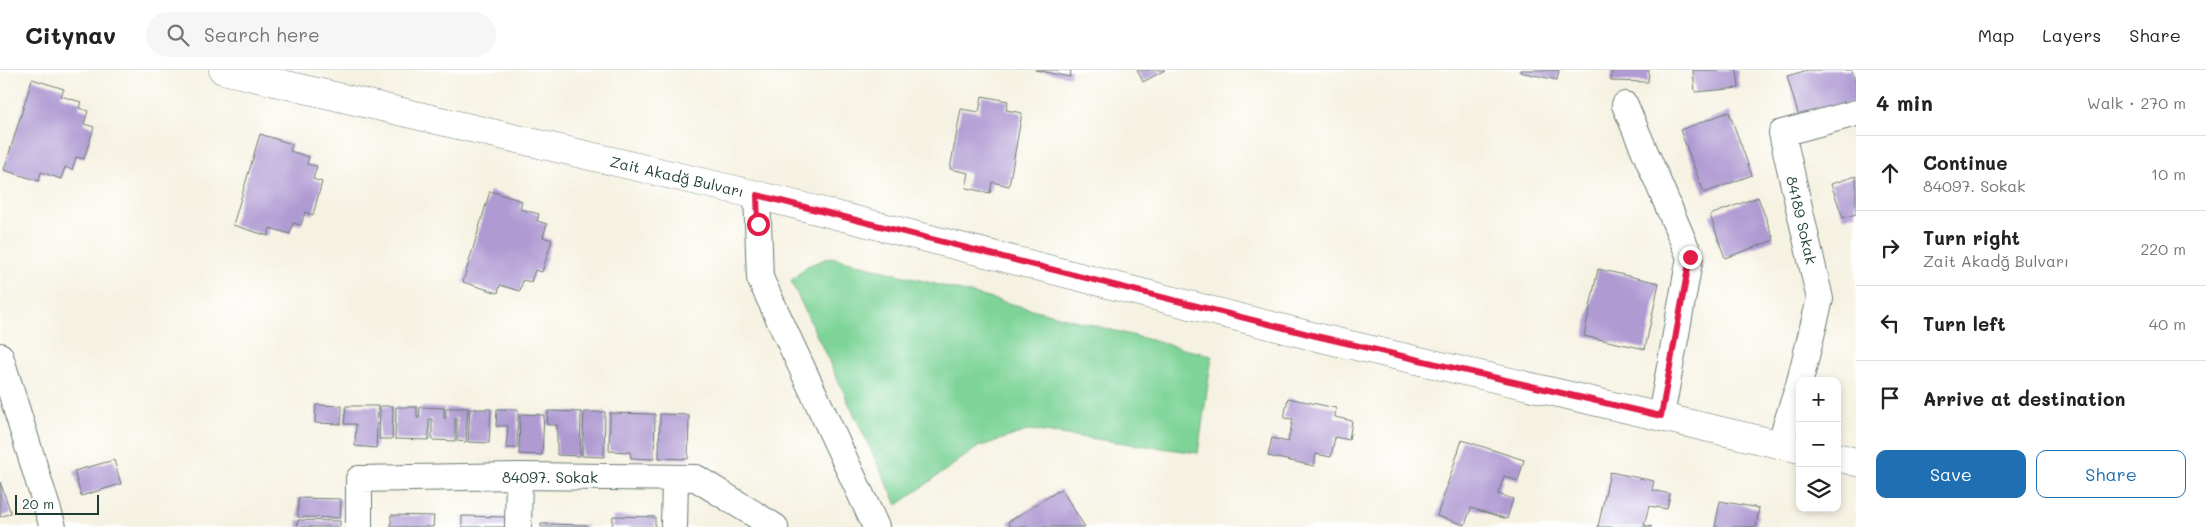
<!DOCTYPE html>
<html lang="en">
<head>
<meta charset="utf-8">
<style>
  body { margin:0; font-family:Mali,sans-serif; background:#f6f6f6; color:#222 }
  .controls { position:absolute; right:15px; bottom:15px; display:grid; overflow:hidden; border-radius:10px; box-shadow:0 2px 8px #0003 }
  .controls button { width:45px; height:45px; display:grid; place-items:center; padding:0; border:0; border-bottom:1px solid #e0e0e0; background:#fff; color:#222; font:25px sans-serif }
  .scale { position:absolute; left:15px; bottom:12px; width:84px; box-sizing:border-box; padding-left:5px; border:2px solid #1f3d34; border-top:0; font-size:14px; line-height:18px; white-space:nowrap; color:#1f3d34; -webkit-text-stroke:4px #fff; paint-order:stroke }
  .stop { position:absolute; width:15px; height:15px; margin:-11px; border:4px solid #e11d48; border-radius:50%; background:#fff }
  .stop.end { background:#e11d48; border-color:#fff; box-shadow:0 1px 5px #0008 }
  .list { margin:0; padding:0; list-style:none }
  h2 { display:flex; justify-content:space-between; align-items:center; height:65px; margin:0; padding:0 20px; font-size:21px }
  h2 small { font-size:16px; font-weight:400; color:#767676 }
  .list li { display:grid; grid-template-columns:32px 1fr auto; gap:15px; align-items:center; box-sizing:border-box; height:75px; padding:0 20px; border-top:1px solid #e0e0e0 }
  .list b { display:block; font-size:19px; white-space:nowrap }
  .list p { margin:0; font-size:16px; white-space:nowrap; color:#767676 }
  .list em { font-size:16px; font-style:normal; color:#767676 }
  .actions { display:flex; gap:10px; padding:15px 20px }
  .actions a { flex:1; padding:11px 0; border:1px solid #1f6fb2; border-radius:10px; text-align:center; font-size:18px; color:#1f6fb2 }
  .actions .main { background:#1f6fb2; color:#fff }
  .icon { flex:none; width:28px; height:28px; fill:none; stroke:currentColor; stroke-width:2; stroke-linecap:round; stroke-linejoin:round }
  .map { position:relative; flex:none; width:1856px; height:457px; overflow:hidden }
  header { display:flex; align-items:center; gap:30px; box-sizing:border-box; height:70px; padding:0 25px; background:#fff; border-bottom:1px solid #e0e0e0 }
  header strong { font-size:24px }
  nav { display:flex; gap:28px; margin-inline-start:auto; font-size:18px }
  .search { width:350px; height:45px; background:#f6f6f6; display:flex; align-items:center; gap:12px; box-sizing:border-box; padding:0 18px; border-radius:28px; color:#767676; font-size:19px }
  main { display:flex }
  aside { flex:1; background:#fff }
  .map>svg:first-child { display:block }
  .green { fill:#7ed498; stroke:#4e8866 }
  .building { fill:#af9ad2 }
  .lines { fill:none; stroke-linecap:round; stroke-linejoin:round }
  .minor-casing { stroke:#6a7c71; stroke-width:28 }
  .tertiary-casing { stroke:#6a7c71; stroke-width:29 }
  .minor { stroke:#fff; stroke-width:26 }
  .tertiary { stroke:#fff; stroke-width:28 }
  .route { stroke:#e11d48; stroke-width:6 }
  .labels { text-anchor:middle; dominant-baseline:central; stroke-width:4.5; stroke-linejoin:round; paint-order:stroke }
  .street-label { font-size:15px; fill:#1f3d34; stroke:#fff }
</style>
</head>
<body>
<header>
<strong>Citynav</strong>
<div class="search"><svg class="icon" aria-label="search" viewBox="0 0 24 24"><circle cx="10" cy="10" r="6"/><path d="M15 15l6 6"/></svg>Search here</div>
<nav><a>Map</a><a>Layers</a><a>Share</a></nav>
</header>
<main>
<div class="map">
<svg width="1856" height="457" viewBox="0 0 1856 457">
  <rect width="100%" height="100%" fill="#fff"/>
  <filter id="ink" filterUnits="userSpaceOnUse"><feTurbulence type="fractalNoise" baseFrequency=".02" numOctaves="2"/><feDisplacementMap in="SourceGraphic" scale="10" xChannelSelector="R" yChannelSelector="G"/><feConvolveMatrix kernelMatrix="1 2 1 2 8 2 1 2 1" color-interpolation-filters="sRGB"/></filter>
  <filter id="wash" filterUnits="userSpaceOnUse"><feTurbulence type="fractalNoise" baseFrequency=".0096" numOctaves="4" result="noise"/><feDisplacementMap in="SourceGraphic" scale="20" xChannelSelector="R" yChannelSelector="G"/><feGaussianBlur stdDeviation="1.12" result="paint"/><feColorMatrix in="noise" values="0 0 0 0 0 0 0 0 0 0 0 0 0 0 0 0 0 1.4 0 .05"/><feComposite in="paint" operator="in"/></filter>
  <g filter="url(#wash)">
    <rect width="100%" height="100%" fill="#f6f2e2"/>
    <path class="green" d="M831 187 1212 286 1198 383 1030 360 978 377 897 435 791 211 807 196Z"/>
    <g id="blocks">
      <g class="building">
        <path d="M1035 0H1071L1070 7Z"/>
        <path d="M1137 0H1165L1143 12Z"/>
        <path d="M1520 0H1559L1557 10 1520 2Z"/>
        <path d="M1612 0H1649L1648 12 1611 11Z"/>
        <path d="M1693 0H1737L1739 18 1695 22Z"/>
        <path d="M1808 0H1852L1856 15V31L1799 47 1787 6Z"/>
        <path d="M32 9 64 19 61 26 81 32 79 38 88 41 84 54 94 57 84 89 76 87 72 100 65 97 61 109 41 102 39 111 4 100Z"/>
        <path d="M982 26 1008 31 1006 40 1022 43 1009 116 992 112 990 123 966 118 969 103 950 99 961 39 979 42Z"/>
        <path d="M1729 42 1752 105 1704 123 1680 60Z"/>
        <path d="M260 64 292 74 290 81 309 87 307 94 317 96 313 109 322 112 313 145 305 142 301 155 293 153 290 164 270 158 268 166 233 155Z"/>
        <path d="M1856 106V144L1843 148 1831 114Z"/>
        <path d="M490 121 522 131 520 139 539 144 537 151 547 154 543 167 552 170 542 202 535 200 531 212 523 210 520 221 500 215 498 223 463 212Z"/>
        <path d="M1758 127 1774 170 1725 188 1710 145Z"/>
        <path d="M1598 199 1659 213 1645 279 1584 266Z"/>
        <path d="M1288 328 1336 338 1335 347 1352 351 1349 370 1335 367 1331 387 1316 384 1314 396 1268 386 1272 368 1288 372 1293 349 1284 348Z"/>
        <path d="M316 335 342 336 341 354 315 353Z"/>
        <path d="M346 336H378L376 378 355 376 356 354H344Z"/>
        <path d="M380 336H393L392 369H379Z"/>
        <path d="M396 337H417V348H419L420 337 444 338V348H446V338H468L466 372 457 371V348H455V371L432 370V349H429V370L395 369Z"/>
        <path d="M470 339H491L489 373 468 372Z"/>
        <path d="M497 339H518L517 378H506L508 356H496Z"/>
        <path d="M548 341 581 342 580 386 557 385V355H547Z"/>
        <path d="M584 342H605L604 387 582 386Z"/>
        <path d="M610 343 655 344 654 389 631 388 630 382 609 381Z"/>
        <path d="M520 344 544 345 542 385 519 384Z"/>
        <path d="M660 344 689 345 688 389 659 388Z"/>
        <path d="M1462 370 1524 390 1518 411 1504 406 1498 424 1513 429 1507 449 1471 438 1465 455 1437 446Z"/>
        <path d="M114 390 121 414 81 426 74 401Z"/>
        <path d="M1610 402 1654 411 1652 420 1670 424 1667 439 1649 436 1644 455 1652 457H1598Z"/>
        <path d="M0 412 11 443 0 447Z"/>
        <path d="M1061 419 1085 457H1011L1008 452Z"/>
        <path d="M298 428 341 429 340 448 298 447Z"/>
        <path d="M1720 431 1759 438 1756 457H1715Z"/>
        <path d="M391 445 434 446 433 457H391Z"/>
        <path d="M462 446 505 447V457H462Z"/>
        <path d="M613 446 655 447V457H612Z"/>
        <path d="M298 450 340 451V457H297Z"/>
        <path d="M541 454 587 455V457H541Z"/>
      </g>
    </g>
  </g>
  <g filter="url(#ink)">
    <use href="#blocks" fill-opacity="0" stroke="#6a7c71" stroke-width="1"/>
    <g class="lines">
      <defs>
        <g id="minor">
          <path d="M1625 35 1690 187 1661 346"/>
          <path d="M757 125 760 208 876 457"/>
          <path d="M0 286 53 457"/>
          <path d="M1800 311 1820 229 1782 63 1856 43"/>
          <path d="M1780 374 1800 312"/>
          <path d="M359 457V409L519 406 696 408 775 457"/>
          <path d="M518 457 519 406"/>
          <path d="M674 457 675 408"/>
        </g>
        <g id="tertiary">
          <path d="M223 0 757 125 1316 267 1800 379"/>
          <path d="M1837 387 1856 392"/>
        </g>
      </defs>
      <use href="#minor" class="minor-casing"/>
      <use href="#tertiary" class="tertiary-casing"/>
      <use href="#minor" class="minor"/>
      <use href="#tertiary" class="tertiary"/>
    </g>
  </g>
  <g class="lines" filter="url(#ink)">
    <path class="route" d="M758 154 757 125 1316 266 1661 346 1690 187"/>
  </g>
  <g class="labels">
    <g class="street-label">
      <text transform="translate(677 106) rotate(13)">Zait Akadğ Bulvarı</text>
      <text transform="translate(1802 150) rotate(77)">84189 Sokak</text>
      <text x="550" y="407">84097. Sokak</text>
    </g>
  </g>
</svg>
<div class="controls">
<button>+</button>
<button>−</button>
<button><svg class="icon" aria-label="layers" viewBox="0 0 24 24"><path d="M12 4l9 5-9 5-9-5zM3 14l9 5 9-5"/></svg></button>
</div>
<div class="scale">20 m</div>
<div class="stop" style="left:758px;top:154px"></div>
<div class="stop end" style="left:1690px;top:187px"></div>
</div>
<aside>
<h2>4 min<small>Walk · 270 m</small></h2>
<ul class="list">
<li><svg class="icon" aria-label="ahead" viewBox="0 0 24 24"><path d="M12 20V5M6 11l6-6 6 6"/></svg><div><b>Continue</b><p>84097. Sokak</p></div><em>10 m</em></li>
<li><svg class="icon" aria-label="right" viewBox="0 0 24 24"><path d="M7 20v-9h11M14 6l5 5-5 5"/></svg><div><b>Turn right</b><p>Zait Akadğ Bulvarı</p></div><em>220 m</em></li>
<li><svg class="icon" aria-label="left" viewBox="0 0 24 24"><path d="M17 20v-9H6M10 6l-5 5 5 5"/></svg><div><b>Turn left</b></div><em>40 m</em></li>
<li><svg class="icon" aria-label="arrive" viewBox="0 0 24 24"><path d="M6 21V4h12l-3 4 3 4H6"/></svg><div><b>Arrive at destination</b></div></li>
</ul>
<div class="actions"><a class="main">Save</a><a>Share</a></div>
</aside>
</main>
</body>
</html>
